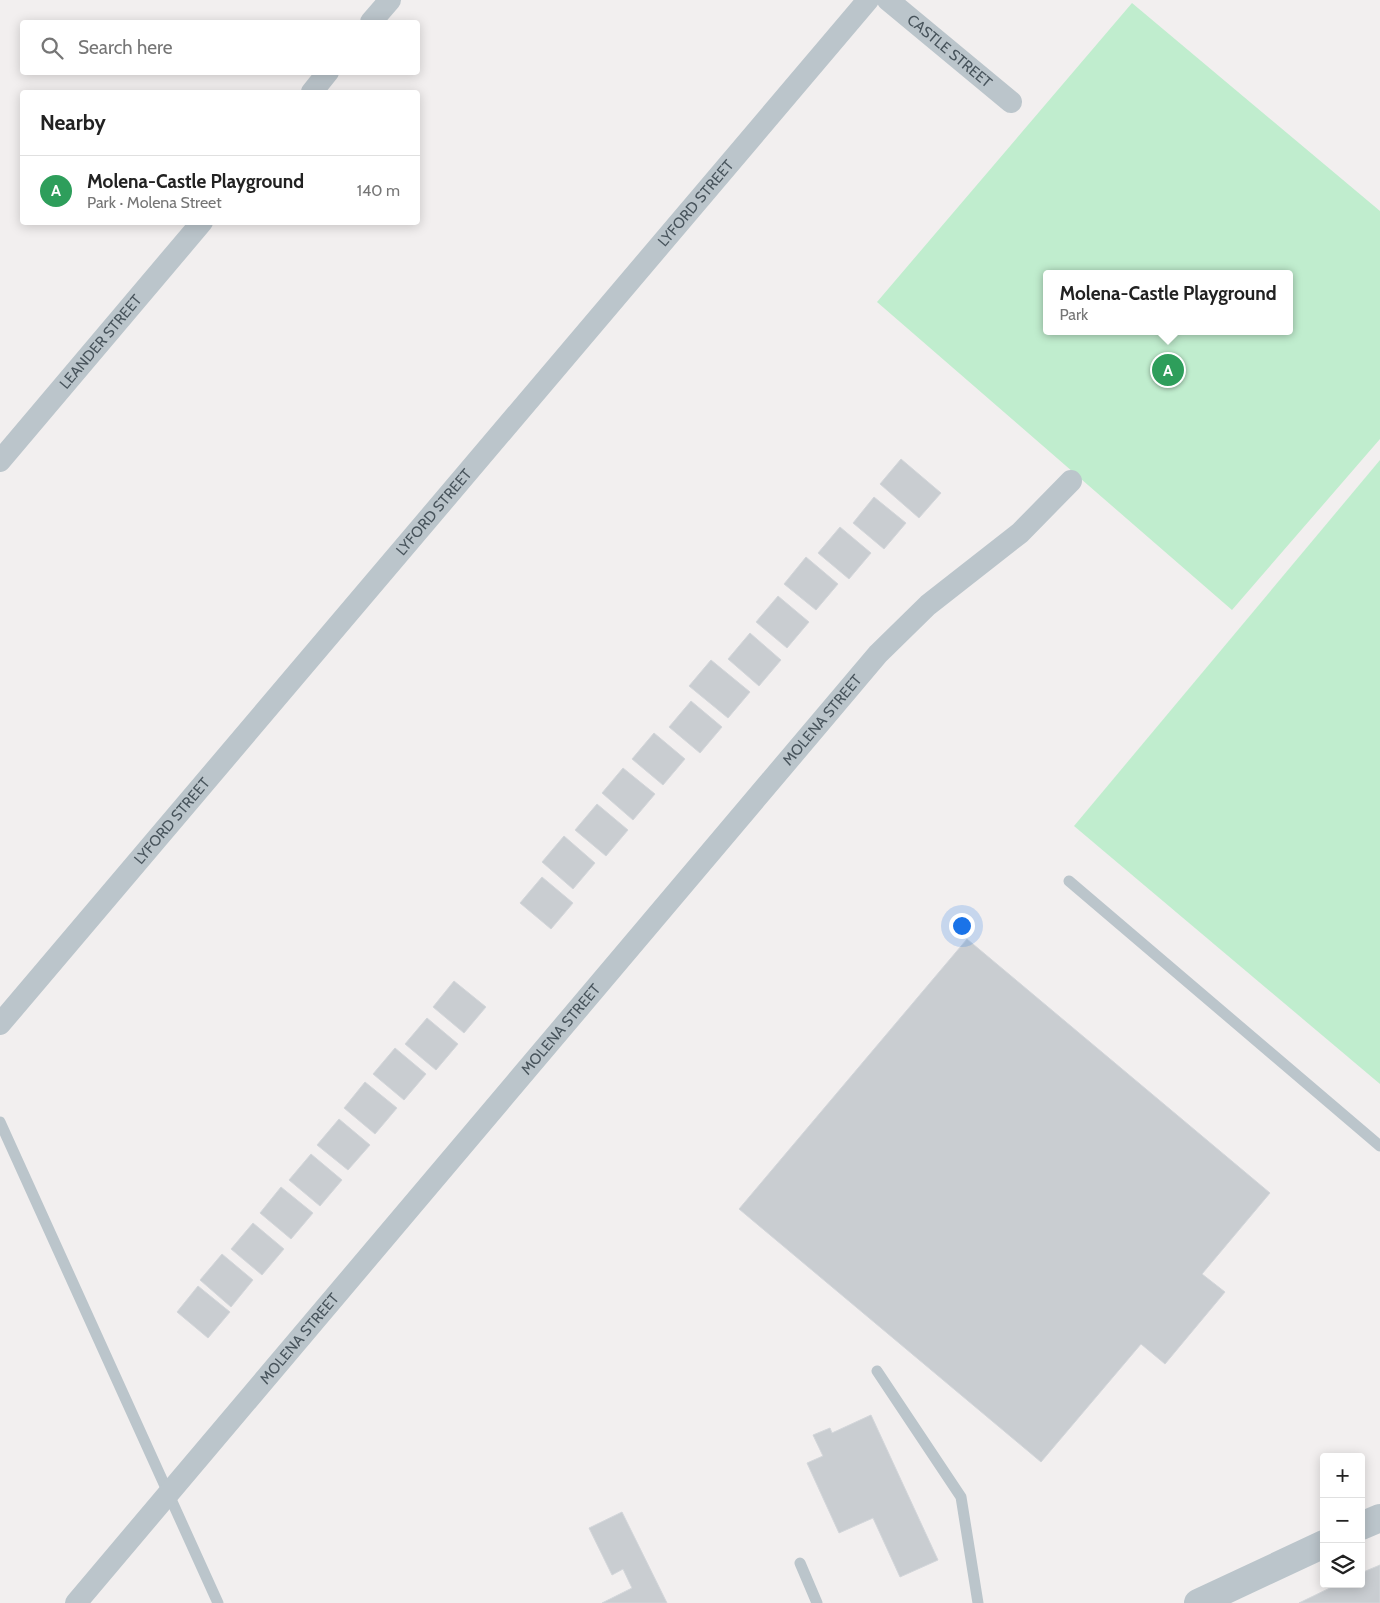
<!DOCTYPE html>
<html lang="en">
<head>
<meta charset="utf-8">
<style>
  body { margin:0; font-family:Cabin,sans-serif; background:#f6f6f6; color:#222 }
  .controls { position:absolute; right:15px; bottom:15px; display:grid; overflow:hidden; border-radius:5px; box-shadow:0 2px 12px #0003 }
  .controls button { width:45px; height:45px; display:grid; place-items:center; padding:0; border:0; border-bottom:1px solid #e0e0e0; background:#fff; color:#222; font:25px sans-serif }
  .you { position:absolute; left:961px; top:925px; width:18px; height:18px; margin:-12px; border:4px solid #fff; border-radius:50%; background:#1a73e8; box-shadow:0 0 0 8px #1a73e833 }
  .badge { display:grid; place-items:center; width:32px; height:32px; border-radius:50%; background:#7c3aed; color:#fff; font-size:16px; font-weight:700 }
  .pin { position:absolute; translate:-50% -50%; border:2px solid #fff; box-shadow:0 1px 5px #0006 }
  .popup { position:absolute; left:1043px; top:270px; width:250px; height:65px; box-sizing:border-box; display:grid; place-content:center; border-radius:5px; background:#fff; filter:drop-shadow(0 1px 4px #0005); font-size:16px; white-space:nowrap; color:#767676 }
  .popup b { font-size:19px; color:#222 }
  .popup::after { content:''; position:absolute; left:50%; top:100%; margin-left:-10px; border:10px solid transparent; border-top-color:#fff }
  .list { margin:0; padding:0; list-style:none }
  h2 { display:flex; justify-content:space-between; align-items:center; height:65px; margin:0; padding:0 20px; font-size:21px }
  h2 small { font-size:16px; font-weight:400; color:#767676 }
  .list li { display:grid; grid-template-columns:32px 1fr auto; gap:15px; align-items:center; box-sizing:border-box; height:70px; padding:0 20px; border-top:1px solid #e0e0e0 }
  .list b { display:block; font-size:19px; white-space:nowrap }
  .list p { margin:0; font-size:16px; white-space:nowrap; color:#767676 }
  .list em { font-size:16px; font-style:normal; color:#767676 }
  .icon { flex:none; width:28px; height:28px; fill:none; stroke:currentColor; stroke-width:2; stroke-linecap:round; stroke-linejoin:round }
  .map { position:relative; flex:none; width:1380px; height:1603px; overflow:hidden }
  .search { position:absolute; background:#fff; box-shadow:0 2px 12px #0003; left:20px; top:20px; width:400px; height:55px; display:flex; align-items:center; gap:12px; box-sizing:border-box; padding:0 18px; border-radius:5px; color:#767676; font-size:19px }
  .panel { position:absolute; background:#fff; box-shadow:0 2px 12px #0003; left:20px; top:90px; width:400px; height:135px; border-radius:5px }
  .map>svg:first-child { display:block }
  .green { fill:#c0edce; fill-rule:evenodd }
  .building { fill:#c9cdd1; stroke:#d3d6da }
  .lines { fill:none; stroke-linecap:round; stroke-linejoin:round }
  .service { stroke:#bbc5cb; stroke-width:11 }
  .minor { stroke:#bbc5cb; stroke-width:22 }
  .tertiary { stroke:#bbc5cb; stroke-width:28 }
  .labels { text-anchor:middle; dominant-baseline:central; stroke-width:5; stroke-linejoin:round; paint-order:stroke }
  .street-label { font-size:15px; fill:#48545c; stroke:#fff }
</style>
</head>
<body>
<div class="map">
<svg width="1380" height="1603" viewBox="0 0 1380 1603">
  <rect width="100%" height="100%" fill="#f2efef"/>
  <g class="green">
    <path d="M1132 3 1380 211V439L1232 610 877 302ZM1047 274H1289V331H1047Z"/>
    <path d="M1380 460V1084L1074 826Z"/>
  </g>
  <g class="building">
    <path d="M901 459 941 493 919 518 880 484Z"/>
    <path d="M874 497 906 523 884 549 853 523Z"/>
    <path d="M840 527 871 553 849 579 818 553Z"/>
    <path d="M806 557 838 584 816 610 784 584Z"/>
    <path d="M778 596 809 622 787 648 756 622Z"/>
    <path d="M750 633 781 660 759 686 728 659Z"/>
    <path d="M711 660 750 692 728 718 689 686Z"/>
    <path d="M691 701 722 727 700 753 669 727Z"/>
    <path d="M654 733 685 759 663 785 632 759Z"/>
    <path d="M623 768 655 794 633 820 602 793Z"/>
    <path d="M597 804 628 830 606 856 575 830Z"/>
    <path d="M564 836 595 863 573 889 542 862Z"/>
    <path d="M542 877 573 903 551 929 520 903Z"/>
    <path d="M967 939 1270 1193 1202 1274 1225 1292 1165 1364 1141 1344 1041 1462 739 1209Z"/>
    <path d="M454 981 486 1007 464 1033 433 1007Z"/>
    <path d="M427 1018 458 1044 436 1070 405 1044Z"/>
    <path d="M395 1048 426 1074 404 1100 373 1074Z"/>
    <path d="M365 1082 397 1108 375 1134 344 1108Z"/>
    <path d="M339 1119 370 1145 348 1170 317 1145Z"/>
    <path d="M311 1154 342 1180 320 1206 289 1180Z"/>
    <path d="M281 1187 313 1213 291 1239 260 1213Z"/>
    <path d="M253 1223 284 1249 262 1275 231 1249Z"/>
    <path d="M222 1254 253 1280 231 1307 200 1280Z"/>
    <path d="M198 1286 230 1312 208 1338 177 1312Z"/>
    <path d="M871 1415 938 1560 900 1577 873 1518 839 1533 807 1463 823 1456 813 1435 830 1428 832 1433Z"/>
    <path d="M622 1512 667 1603H602L632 1588 623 1569 612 1575 589 1528Z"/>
    <path d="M1380 1565V1603H1299L1338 1584H1361V1573Z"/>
  </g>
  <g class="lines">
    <g class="service">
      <path d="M1069 881 1380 1146"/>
      <path d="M0 1122 218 1603"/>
      <path d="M877 1371 961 1497 978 1603"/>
      <path d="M800 1563 817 1603"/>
    </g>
    <g class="minor">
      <path id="s1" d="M888 0 1011 102"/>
      <path d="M371 22 390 0"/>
      <path d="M312 92 328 72"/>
      <path id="s2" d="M0 461 202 222"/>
      <path id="s3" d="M0 1024 868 0"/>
      <path id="s4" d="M76 1603 878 654 928 605 1020 533 1071 481"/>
    </g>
    <g class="tertiary">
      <path d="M1361 1526 1380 1518"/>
      <path d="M1198 1603 1324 1544"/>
    </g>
  </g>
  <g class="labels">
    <g class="street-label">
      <text stroke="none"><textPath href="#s1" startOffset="80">CASTLE STREET</textPath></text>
      <text stroke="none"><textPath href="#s3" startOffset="1076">LYFORD STREET</textPath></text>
      <text stroke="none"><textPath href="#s2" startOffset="156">LEANDER STREET</textPath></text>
      <text stroke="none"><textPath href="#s3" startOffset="671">LYFORD STREET</textPath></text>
      <text stroke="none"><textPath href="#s4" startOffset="1156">MOLENA STREET</textPath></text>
      <text stroke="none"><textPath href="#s3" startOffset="266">LYFORD STREET</textPath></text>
      <text stroke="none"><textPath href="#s4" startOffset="751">MOLENA STREET</textPath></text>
      <text stroke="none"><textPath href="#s4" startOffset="346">MOLENA STREET</textPath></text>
    </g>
  </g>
</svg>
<div class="controls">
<button>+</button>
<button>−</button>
<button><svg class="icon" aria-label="layers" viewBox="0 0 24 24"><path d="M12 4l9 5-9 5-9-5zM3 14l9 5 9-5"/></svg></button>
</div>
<div class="you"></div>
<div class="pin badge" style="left:1168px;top:370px;background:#2e9e5b">A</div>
<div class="popup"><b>Molena-Castle Playground</b>Park</div>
<div class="search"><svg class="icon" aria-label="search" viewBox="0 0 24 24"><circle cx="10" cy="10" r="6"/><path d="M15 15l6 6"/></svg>Search here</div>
<section class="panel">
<h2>Nearby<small></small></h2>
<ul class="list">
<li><span class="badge" style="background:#2e9e5b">A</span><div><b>Molena-Castle Playground</b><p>Park · Molena Street</p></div><em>140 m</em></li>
</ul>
</section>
</div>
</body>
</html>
